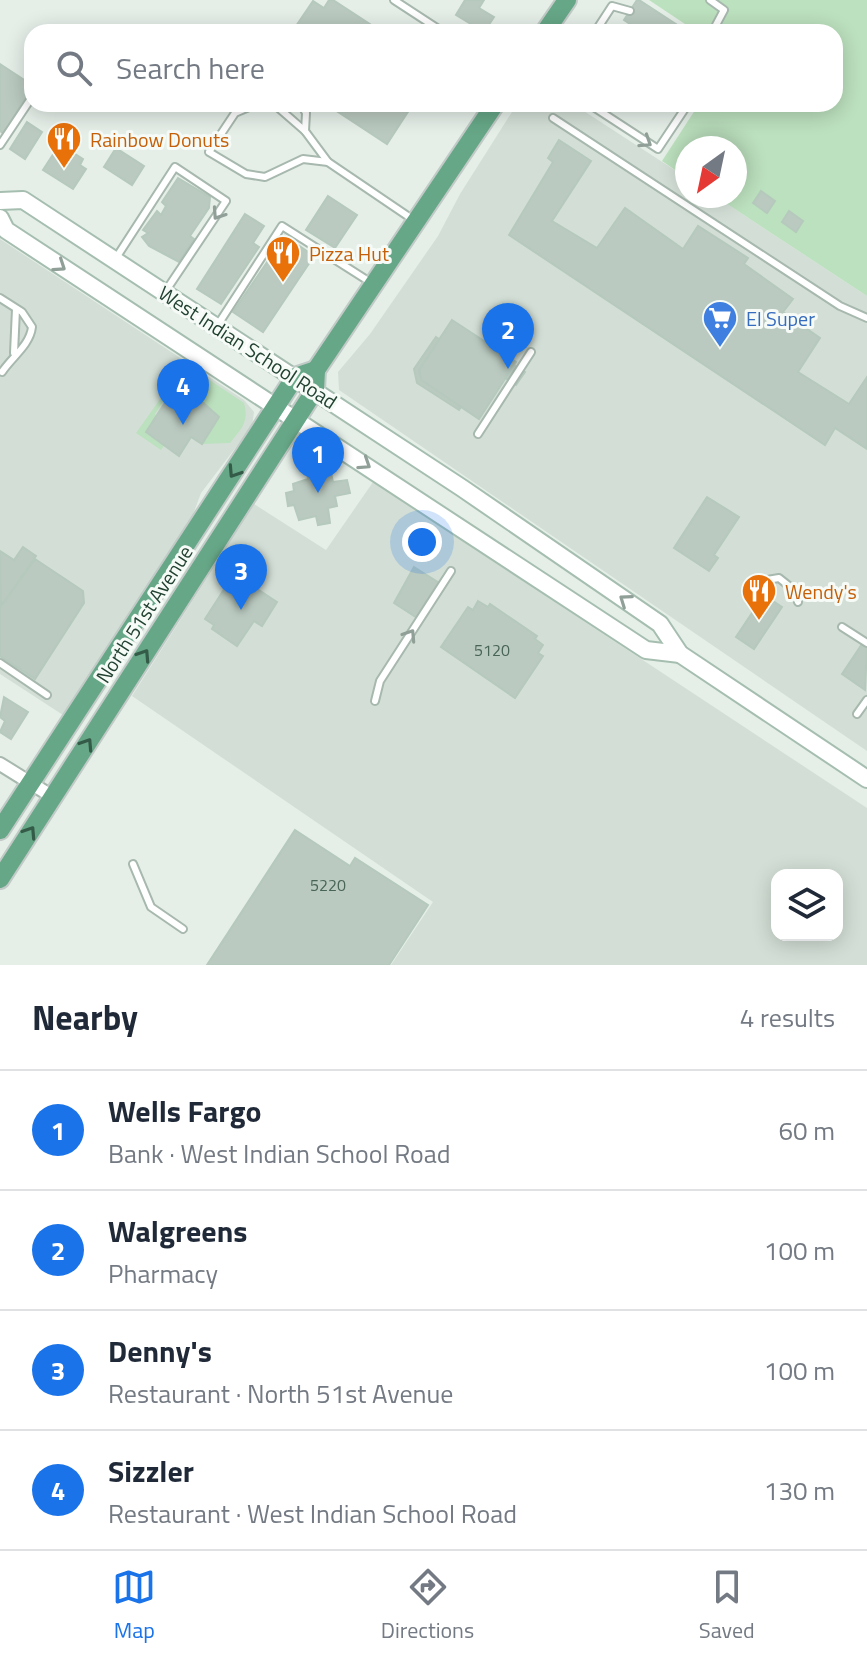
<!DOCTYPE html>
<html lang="en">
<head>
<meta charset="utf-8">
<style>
  body { margin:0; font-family:"Titillium Web",sans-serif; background:#f6f6f7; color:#1f2937 }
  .controls { position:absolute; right:24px; bottom:24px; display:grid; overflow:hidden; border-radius:16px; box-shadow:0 4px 20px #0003 }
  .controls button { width:72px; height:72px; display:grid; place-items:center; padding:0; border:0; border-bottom:2px solid #e0e1e3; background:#fff; color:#1f2937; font:40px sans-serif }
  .compass { position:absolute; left:675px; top:136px; width:72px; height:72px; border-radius:50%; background:#fff; box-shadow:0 4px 20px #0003; rotate:213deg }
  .you { position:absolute; left:422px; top:542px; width:28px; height:28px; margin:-20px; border:6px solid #fff; border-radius:50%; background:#1a73e8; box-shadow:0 0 0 12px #1a73e833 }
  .badge { display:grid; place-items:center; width:52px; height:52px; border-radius:50%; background:#1a73e8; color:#fff; font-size:26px; font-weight:700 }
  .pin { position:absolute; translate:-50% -66px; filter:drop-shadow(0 2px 4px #0008) }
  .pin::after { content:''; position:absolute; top:42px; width:28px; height:24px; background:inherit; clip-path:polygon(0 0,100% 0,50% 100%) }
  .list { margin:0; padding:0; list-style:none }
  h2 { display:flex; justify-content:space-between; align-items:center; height:104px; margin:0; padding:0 32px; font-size:34px }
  h2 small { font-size:26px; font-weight:400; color:#747a83 }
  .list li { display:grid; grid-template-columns:52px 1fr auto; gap:24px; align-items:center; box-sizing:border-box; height:120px; padding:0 32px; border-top:2px solid #e0e1e3 }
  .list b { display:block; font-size:30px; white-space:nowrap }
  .list p { margin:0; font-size:26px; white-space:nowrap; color:#747a83 }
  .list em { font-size:26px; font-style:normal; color:#747a83 }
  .icon { flex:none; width:44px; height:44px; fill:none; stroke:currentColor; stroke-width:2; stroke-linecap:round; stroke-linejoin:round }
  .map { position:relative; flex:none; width:867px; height:965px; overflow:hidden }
  .search { position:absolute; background:#fff; box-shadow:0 4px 20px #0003; left:24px; right:24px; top:24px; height:88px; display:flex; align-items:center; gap:20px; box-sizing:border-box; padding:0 28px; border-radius:24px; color:#747a83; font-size:30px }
  .sheet { height:584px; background:#fff }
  nav { display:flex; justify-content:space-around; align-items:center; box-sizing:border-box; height:112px; border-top:2px solid #e0e1e3; background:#fff; font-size:22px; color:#747a83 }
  nav a { display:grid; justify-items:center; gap:4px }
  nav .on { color:#1a73e8 }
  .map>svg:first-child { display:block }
  .built { fill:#d3dfd6; fill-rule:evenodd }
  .green { fill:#bce1be }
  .building { fill:#bacac0; stroke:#b6c9bd; stroke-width:2 }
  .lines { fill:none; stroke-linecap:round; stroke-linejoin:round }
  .service-casing { stroke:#a7b8ae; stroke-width:10 }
  .minor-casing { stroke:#a7b8ae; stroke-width:16 }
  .secondary-casing { stroke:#a5beb0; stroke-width:20 }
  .primary-casing { stroke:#c1cac6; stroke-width:22 }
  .service { stroke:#fff; stroke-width:6 }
  .minor { stroke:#fff; stroke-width:12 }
  .secondary { stroke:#fff; stroke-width:16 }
  .primary { stroke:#66a787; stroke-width:18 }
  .oneway { stroke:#90a098 }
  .oneway2 { stroke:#335b47 }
  .labels { text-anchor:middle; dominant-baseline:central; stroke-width:6; stroke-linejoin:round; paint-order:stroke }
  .number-label { font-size:16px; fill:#486456 }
  .food-label { font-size:20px; fill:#c56008; stroke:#f6fbf7; text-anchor:start }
  .shop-label { font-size:20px; fill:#366cbe; stroke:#f6fbf7; text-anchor:start }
  .street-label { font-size:20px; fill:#224232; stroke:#f6fbf7 }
</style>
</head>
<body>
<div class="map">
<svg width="867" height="965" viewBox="0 0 867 965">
  <rect width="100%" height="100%" fill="#e5efe8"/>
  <g class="built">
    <path d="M517 104H573L687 178V196H715L867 296V751L339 390 338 372 370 334 438 236 460 194Z"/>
    <path d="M0 239 244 400 254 412 252 426 201 493 191 520 63 715 0 674Z"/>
    <path d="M373 482 867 808V965H391L433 902 132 696 254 504 326 550ZM777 875H837V935H777Z"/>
  </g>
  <g class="green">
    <path d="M649 0H867V296L715 196H735V148H687V178L662 161 699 104H835V32H697Z"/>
    <path d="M199 373 244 403C249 422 242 428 230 443L202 444 219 417 193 396Z"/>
    <path d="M170 385 173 386 155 414 165 444 161 450 136 433Z"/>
  </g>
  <g class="building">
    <path d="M329 0H333L382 32H292L313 1 324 8Z"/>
    <path d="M465 0H484L479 8 494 17 484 32 456 15Z"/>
    <path d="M637 0H639L688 32H642L624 20Z"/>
    <path d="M0 64 32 85 4 134 0 131Z"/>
    <path d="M326 104H413L387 144Z"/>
    <path d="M27 122 42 132 25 159 10 149Z"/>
    <path d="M559 140 591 161 552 221 597 248 625 208 683 249 698 226 748 258 744 264 793 299 783 312 820 338 798 372 849 404 867 377V449L835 428 825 445 509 235 553 162 548 158Z"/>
    <path d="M116 148 144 166 132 185 104 167Z"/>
    <path d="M56 150 65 156 69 150 83 159 80 165 86 169 73 189 43 170Z"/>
    <path d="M178 178 210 197 209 208 190 236 194 239 179 262 149 246 142 237 148 233 143 230 157 211 161 215 166 206 162 202Z"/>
    <path d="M761 191 775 201 767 213 753 203Z"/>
    <path d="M328 196 357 215 335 248 306 230Z"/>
    <path d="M789 211 803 221 796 232 782 222Z"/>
    <path d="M245 214 264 226 253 243 259 247 221 304 197 289Z"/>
    <path d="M285 236 314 256 263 332 233 312Z"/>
    <path d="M452 320 516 362 479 419 421 380 419 370Z"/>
    <path d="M436 337 439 339 419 370 421 380 461 407 459 410 417 383 414 369Z"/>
    <path d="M514 365 525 372 516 385 505 378Z"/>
    <path d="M179 381 219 417 202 444 191 437 179 456 146 432Z"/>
    <path d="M319 461 322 474 331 473 333 482 347 480 350 493 335 496 337 506 328 508 330 523 318 525 316 516 299 520 294 505 288 506 286 493 294 491 293 484 308 479 306 464Z"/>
    <path d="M707 497 739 517 714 555 718 558 709 571 674 548Z"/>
    <path d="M23 547 36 556 1 606 0 551 14 560Z"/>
    <path d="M35 559 83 591 84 603 35 679 0 656V608Z"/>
    <path d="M414 567 441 584 419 619 394 603Z"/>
    <path d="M234 574 277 602 262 626 254 621 237 646 212 629 214 625 205 619Z"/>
    <path d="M764 595 782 607 754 649 736 637Z"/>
    <path d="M478 601 488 607 490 604 537 636 535 639 543 645 538 653 543 656 515 698 441 647 468 607 473 610Z"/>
    <path d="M862 644 867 648 865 690 842 674Z"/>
    <path d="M4 697 28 712 11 739 0 732 5 721 0 717Z"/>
    <path d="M295 830 350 866 355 858 428 905 389 965H207Z"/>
  </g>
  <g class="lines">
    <defs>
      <g id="service">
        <path d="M394 0 443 32"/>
        <path d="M710 0 724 10 716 25"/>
        <path d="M597 29 612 6 630 11"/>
        <path d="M256 104 235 113 209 152 246 174 265 177 303 159 328 162 415 221"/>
        <path d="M274 104 305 131 328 162"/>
        <path d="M301 104 306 113 305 131"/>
        <path d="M589 104 658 149 688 104"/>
        <path d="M553 118 840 306 867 318"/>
        <path d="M0 145 32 97"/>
        <path d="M116 258 175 167 226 201 165 292"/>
        <path d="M0 298 22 312 32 327C30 345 12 357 2 372"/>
        <path d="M217 326 282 226 370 282"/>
        <path d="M14 353 16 309"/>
        <path d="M478 434 531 352"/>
        <path d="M761 581 779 578 794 590 798 602"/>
        <path d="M842 627 867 643"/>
        <path d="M0 663 47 695"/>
        <path d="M375 701 380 681 451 571"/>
        <path d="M857 714 867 700"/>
        <path d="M133 864 151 907 183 929"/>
      </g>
      <path id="minor" d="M0 764 53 797"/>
      <g id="secondary">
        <path d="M0 201 23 200 462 488 660 624 680 654 867 779"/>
        <path d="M0 218 6 230 646 650 680 654"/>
      </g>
      <g id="primary">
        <path d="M545 32 567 0"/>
        <path d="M0 830 295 377 316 370"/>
        <path d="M0 879 315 390 316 370 495 104"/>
      </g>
    </defs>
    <use href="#service" class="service-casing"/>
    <use href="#minor" class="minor-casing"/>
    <use href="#secondary" class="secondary-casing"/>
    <use href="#primary" class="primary-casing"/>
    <use href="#service" class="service"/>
    <use href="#minor" class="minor"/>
    <use href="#secondary" class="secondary"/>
    <use href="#primary" class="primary"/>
  </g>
  <defs><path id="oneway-chevron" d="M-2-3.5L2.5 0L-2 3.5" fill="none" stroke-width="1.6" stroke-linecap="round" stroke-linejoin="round" transform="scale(2)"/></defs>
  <g class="oneway">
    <use href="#oneway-chevron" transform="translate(646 142) rotate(33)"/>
    <use href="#oneway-chevron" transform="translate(218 214) rotate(124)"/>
    <use href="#oneway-chevron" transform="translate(60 266) rotate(34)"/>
    <use href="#oneway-chevron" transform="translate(365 464) rotate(33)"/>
    <use href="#oneway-chevron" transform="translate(625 600) rotate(-145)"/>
    <use href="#oneway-chevron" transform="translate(410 635) rotate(-57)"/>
  </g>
  <g class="oneway2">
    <use href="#oneway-chevron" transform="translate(234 472) rotate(123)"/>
    <use href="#oneway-chevron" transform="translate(144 655) rotate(-57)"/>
    <use href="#oneway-chevron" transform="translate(87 744) rotate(-57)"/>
    <use href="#oneway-chevron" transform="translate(30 832) rotate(-57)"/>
  </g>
  <defs>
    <symbol id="restaurant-pin" viewBox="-11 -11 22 30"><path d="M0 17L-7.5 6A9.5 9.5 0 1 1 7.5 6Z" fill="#e8710a" stroke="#f6fbf7"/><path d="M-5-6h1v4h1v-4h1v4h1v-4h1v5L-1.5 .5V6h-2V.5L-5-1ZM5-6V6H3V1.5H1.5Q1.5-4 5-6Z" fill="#fff"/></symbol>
    <symbol id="supermarket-pin" viewBox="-11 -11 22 30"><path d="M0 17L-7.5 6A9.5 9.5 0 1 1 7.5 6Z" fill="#3f7fe0" stroke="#f6fbf7"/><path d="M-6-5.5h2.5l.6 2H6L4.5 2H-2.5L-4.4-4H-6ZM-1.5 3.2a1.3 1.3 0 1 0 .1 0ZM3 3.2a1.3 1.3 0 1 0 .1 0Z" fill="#fff"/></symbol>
  </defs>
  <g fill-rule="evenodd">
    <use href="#restaurant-pin" x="44" y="119" width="40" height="54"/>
    <use href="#restaurant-pin" x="263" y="233" width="40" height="54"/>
    <use href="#supermarket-pin" x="700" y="298" width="40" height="54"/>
    <use href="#restaurant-pin" x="739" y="571" width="40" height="54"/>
  </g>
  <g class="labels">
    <g class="number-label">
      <text x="492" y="650">5120</text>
      <text x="328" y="885">5220</text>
    </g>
    <g class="food-label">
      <text x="90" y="139">Rainbow Donuts</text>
      <text x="309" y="253">Pizza Hut</text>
      <text x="785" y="591">Wendy's</text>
    </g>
    <g class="shop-label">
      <text x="746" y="318">El Super</text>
    </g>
    <g class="street-label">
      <text transform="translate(248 347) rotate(33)">West Indian School Road</text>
      <text transform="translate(144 614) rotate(-57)">North 51st Avenue</text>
    </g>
  </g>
</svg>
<div class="controls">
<button><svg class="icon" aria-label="layers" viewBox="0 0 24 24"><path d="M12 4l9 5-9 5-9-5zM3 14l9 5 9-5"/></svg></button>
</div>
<svg class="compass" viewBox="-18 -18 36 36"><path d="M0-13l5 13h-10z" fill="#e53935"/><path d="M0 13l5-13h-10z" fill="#747a83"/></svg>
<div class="you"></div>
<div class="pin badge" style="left:318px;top:493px">1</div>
<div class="pin badge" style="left:508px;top:369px">2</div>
<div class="pin badge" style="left:241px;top:610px">3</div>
<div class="pin badge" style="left:183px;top:425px">4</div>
<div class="search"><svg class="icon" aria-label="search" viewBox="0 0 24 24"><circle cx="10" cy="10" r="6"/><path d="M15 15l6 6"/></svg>Search here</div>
</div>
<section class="sheet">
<h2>Nearby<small>4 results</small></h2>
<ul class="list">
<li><span class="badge">1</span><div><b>Wells Fargo</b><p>Bank · West Indian School Road</p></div><em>60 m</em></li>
<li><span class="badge">2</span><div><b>Walgreens</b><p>Pharmacy</p></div><em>100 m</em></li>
<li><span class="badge">3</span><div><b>Denny's</b><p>Restaurant · North 51st Avenue</p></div><em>100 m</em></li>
<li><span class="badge">4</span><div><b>Sizzler</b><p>Restaurant · West Indian School Road</p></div><em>130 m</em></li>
</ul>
</section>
<nav>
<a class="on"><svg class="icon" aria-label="map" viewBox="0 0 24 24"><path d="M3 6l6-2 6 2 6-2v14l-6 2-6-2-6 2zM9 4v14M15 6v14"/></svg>Map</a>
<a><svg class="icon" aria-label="directions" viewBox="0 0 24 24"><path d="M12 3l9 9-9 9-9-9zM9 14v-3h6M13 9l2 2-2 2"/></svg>Directions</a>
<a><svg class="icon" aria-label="saved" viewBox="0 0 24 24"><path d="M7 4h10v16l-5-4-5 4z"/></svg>Saved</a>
</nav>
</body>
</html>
